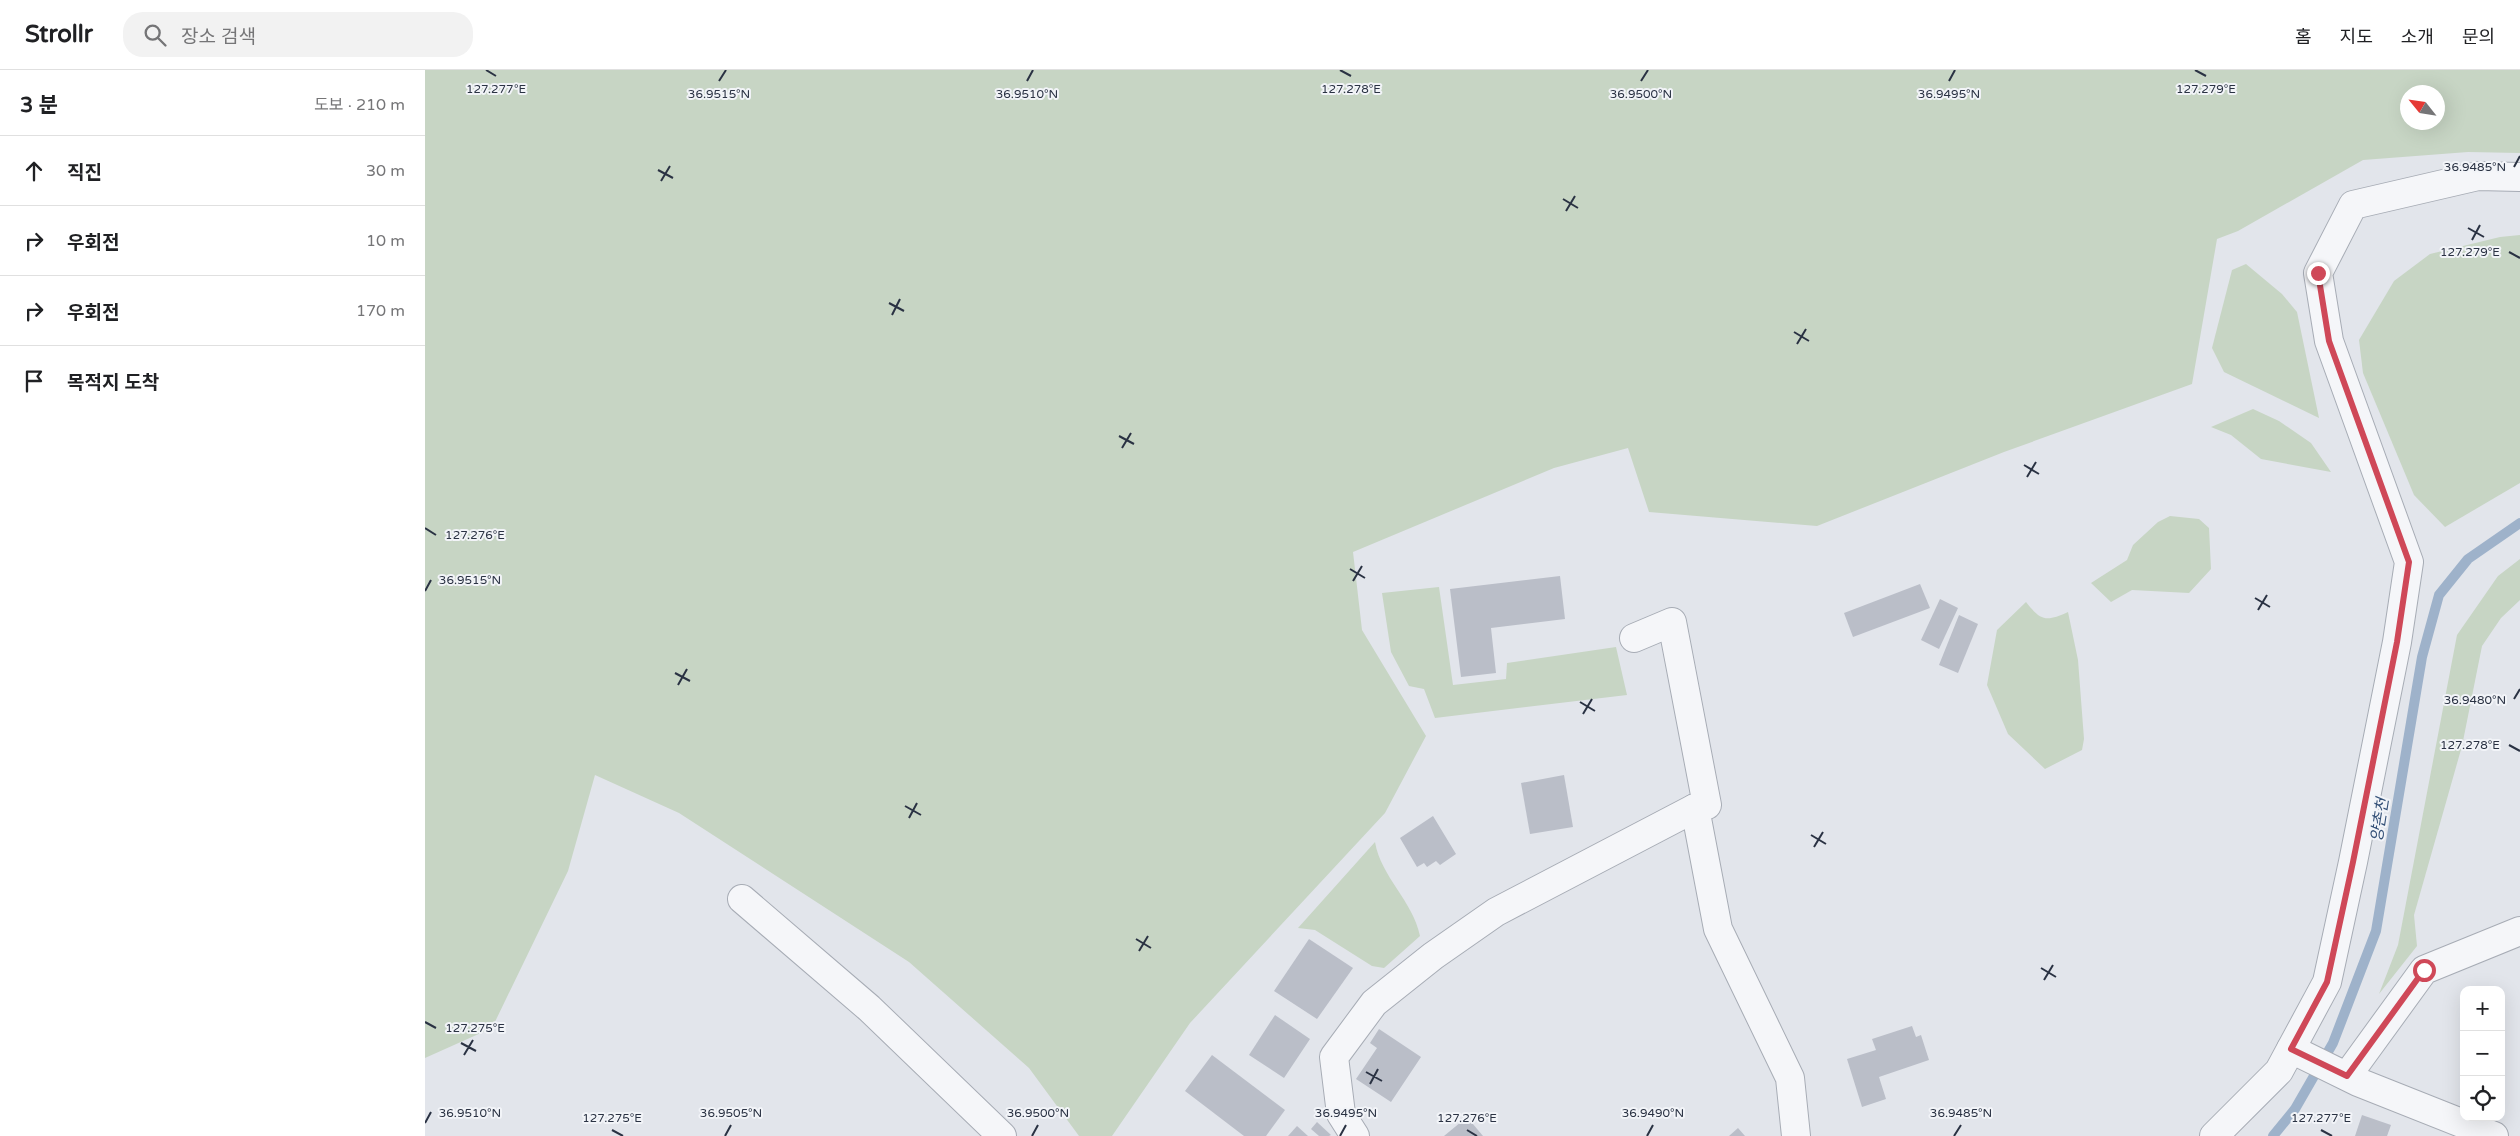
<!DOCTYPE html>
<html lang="ko">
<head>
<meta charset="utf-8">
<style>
  body { margin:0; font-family:"Varela Round","Noto Sans KR",sans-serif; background:#f2f2f2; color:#202124 }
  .controls { position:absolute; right:15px; bottom:15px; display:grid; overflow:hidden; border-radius:10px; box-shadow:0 5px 20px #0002 }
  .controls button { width:45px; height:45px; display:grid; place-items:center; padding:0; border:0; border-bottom:1px solid #e0e0e0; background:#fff; color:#202124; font:25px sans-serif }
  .compass { position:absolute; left:1975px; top:15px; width:45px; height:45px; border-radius:50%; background:#fff; box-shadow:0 5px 20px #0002; rotate:300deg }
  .stop { position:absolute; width:15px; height:15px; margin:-11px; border:4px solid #cf4858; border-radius:50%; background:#fff }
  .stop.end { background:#cf4858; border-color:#fff; box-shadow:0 1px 5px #0008 }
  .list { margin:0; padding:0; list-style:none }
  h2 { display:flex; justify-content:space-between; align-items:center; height:65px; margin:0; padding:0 20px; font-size:21px }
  h2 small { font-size:16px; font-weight:400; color:#757577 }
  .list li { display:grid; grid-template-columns:32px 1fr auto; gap:15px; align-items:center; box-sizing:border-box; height:70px; padding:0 20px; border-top:1px solid #e0e0e0 }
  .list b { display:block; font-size:19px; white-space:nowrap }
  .list em { font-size:16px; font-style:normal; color:#757577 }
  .icon { flex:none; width:28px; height:28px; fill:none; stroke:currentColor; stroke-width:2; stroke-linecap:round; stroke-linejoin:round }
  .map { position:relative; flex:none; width:2095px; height:1066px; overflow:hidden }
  header { display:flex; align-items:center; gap:30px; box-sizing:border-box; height:70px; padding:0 25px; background:#fff; border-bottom:1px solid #e0e0e0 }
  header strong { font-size:24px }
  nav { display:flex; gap:28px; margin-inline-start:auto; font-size:18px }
  .search { width:350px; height:45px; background:#f2f2f2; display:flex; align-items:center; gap:12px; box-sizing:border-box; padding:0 18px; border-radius:20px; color:#757577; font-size:19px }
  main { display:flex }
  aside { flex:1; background:#fff }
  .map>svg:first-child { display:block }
  .green { fill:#c7d5c4; fill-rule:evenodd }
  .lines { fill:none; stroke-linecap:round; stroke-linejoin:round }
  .stream { stroke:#9eb2ca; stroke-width:10 }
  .building { fill:#babec8 }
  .minor-casing { stroke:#a7acb5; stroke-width:30 }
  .minor { stroke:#f5f6f9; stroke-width:28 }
  .route { stroke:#cf4858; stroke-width:6 }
  .ticks { fill:none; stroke:#2a3243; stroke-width:2 }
  .labels { text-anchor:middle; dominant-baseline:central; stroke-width:4; stroke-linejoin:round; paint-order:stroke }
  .water-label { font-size:16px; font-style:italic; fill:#345077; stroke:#f2f4f8 }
  .ticks-label { font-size:12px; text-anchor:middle; fill:#2a3243; stroke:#f2f4f8; stroke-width:4; stroke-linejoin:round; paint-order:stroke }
</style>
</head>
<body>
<header>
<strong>Strollr</strong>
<div class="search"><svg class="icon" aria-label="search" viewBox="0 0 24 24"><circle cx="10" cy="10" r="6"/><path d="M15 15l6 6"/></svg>장소 검색</div>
<nav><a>홈</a><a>지도</a><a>소개</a><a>문의</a></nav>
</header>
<main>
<aside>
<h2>3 분<small>도보 · 210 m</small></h2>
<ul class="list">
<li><svg class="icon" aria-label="ahead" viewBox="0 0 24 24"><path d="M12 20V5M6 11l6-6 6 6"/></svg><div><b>직진</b></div><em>30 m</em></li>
<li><svg class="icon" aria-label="right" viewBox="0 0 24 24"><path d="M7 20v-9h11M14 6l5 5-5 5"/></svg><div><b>우회전</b></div><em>10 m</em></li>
<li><svg class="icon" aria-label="right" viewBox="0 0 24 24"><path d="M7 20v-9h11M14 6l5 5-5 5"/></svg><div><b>우회전</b></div><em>170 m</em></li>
<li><svg class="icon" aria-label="arrive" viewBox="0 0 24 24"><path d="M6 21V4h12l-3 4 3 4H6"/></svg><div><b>목적지 도착</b></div></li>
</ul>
</aside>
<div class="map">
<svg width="2095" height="1066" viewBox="0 0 2095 1066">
  <rect width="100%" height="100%" fill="#e2e5eb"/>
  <g class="green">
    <path d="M0 0H2095V83L2043 82 1938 90 1813 161 1792 169 1767 314 1579 382 1392 456 1224 442 1203 378 1129 398 928 482 937 560 1001 666 960 743 765 953 687 1066H654L604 998 484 892 254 743 170 705 143 801 67 958 0 988ZM1982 22H2012V52H1982Z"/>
    <path d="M2095 165V413L2020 457 1989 425 1938 303 1934 270 1969 211 2005 184 2075 167Z"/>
    <path d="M1821 194 1857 224 1872 242 1894 348 1799 302 1787 278 1807 200Z"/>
    <path d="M1828 339 1854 351 1886 373 1906 402 1836 389 1806 365 1786 357Z"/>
    <path d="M1745 446 1774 449 1784 458 1786 499 1764 523 1707 520 1686 532 1666 513 1702 490 1708 475 1733 452Z"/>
    <path d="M2095 489V530L2076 548 2057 576 2037 676 1989 845 1992 876 1954 924 1973 875 2032 565 2073 506Z"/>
    <path d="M1014 517 1028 615 1081 609 1082 593 1191 577 1202 625 1010 648 999 619 984 616 966 582 957 523Z"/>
    <path d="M1601 532C1616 551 1621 552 1643 542L1653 590 1659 669 1657 680 1620 699 1583 664 1562 615 1572 560Z"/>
    <path d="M950 772C956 807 988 831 995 866L959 898 947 896 890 860 873 858Z"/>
  </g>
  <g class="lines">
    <path class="stream" d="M1848 1066 1870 1039 1908 973 1951 861 1997 587 2014 525 2043 489 2095 453"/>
  </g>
  <g class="building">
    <path d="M1135 506 1140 549 1066 558 1071 603 1036 607 1025 519Z"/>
    <path d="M1495 514 1505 538 1428 567 1419 543Z"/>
    <path d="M1515 529 1533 538 1514 579 1496 570Z"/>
    <path d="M1534 545 1553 554 1533 603 1514 595Z"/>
    <path d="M1139 705 1148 757 1105 764 1096 713Z"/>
    <path d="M1008 746 1031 784 1015 795 1011 791 1002 797 999 793 992 797 975 768Z"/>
    <path d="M884 869 928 898 892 949 849 921Z"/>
    <path d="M850 945 885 969 859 1008 824 985Z"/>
    <path d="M1487 956 1491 967 1496 965 1504 990 1454 1007 1461 1029 1437 1037 1422 989 1451 980 1447 969Z"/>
    <path d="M954 959 996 987 966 1032 931 1009 952 978 945 973Z"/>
    <path d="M787 985 860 1040 841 1066H819L760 1021Z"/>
    <path d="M1937 1045 1966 1055 1962 1066H1930Z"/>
    <path d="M1042 1047 1058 1066H1019Z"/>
    <path d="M892 1052 906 1065 904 1066H894L886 1059Z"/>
    <path d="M872 1056 883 1066H863Z"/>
    <path d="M1313 1058 1320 1066H1304Z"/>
  </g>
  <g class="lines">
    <defs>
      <g id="minor">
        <path d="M1209 568 1247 552 1282 735 1270 738"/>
        <path d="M317 829 444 938 577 1066"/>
        <path d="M1866 979 1933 1012 2069 1066"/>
        <path d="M1922 1006 1999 900 2095 861"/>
        <path d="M930 1066 916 1044 909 987 949 933 1008 886 1071 842 1270 738 1293 859 1365 1008 1371 1066"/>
        <path d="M1789 1066 1854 1001 1902 912 1928 792 1972 572 1984 492 1904 271 1893 203 1928 135 2053 106 2095 107"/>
      </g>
    </defs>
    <use href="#minor" class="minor-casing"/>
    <use href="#minor" class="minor"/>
  </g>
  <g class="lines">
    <path class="route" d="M1893 203 1904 271 1984 492 1972 572 1928 792 1902 912 1866 979 1922 1006 1999 900"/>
  </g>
  <path class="ticks" d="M61 0 71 6M915 0 926 6M1770 0 1781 6M294 11 301 0M602 11 608 0M1216 11 1223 0M1524 11 1530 0M2089 97 2095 86M233 100 248 108M236 111 245 96M1138 129 1153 138M1141 141 1150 126M2043 158 2059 167M2047 170 2055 155M2084 182 2095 188M464 233 479 241M467 245 475 229M1369 262 1384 271M1372 274 1381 259M694 366 709 374M697 378 706 363M1599 395 1614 404M1602 407 1611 392M0 458 11 465M925 499 940 508M928 511 937 496M0 521 6 510M1830 528 1845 537M1833 540 1842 525M250 603 265 611M253 615 262 599M2089 629 2095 619M1155 632 1170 641M1158 644 1167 629M2084 675 2095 681M480 736 496 745M484 748 492 733M1386 765 1401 774M1389 777 1398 762M711 869 726 878M714 881 723 866M1616 898 1631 907M1619 910 1628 895M0 952 11 958M36 973 51 981M39 985 48 970M941 1002 957 1011M945 1014 953 999M0 1053 6 1042M187 1060 198 1066M1042 1060 1052 1066M1896 1060 1907 1066M300 1066 306 1055M607 1066 613 1055M915 1066 921 1055M1222 1066 1228 1055M1529 1066 1536 1055"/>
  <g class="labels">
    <g class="water-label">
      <text transform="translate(1955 750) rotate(-81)">양촌천</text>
    </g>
  </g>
  <g class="ticks-label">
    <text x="71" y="23">127.277°E</text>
    <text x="926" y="23">127.278°E</text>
    <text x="1781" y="23">127.279°E</text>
    <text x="294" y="28">36.9515°N</text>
    <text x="1216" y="28">36.9500°N</text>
    <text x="1524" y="28">36.9495°N</text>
    <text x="602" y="28">36.9510°N</text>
    <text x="2050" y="101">36.9485°N</text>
    <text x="2045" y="186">127.279°E</text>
    <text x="50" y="469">127.276°E</text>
    <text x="45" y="514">36.9515°N</text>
    <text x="2050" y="634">36.9480°N</text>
    <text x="2045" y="679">127.278°E</text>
    <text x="50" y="962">127.275°E</text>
    <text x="45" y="1047">36.9510°N</text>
    <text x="306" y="1047">36.9505°N</text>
    <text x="613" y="1047">36.9500°N</text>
    <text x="921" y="1047">36.9495°N</text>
    <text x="1228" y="1047">36.9490°N</text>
    <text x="1536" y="1047">36.9485°N</text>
    <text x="187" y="1052">127.275°E</text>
    <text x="1042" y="1052">127.276°E</text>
    <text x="1896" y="1052">127.277°E</text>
  </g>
</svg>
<div class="controls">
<button>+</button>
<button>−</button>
<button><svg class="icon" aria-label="locate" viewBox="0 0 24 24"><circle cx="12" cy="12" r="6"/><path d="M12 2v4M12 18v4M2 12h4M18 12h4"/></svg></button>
</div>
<svg class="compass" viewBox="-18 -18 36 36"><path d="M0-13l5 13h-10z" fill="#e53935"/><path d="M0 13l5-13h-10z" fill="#757577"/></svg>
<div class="stop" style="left:1999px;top:900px"></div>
<div class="stop end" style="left:1893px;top:203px"></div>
</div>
</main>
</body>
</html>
